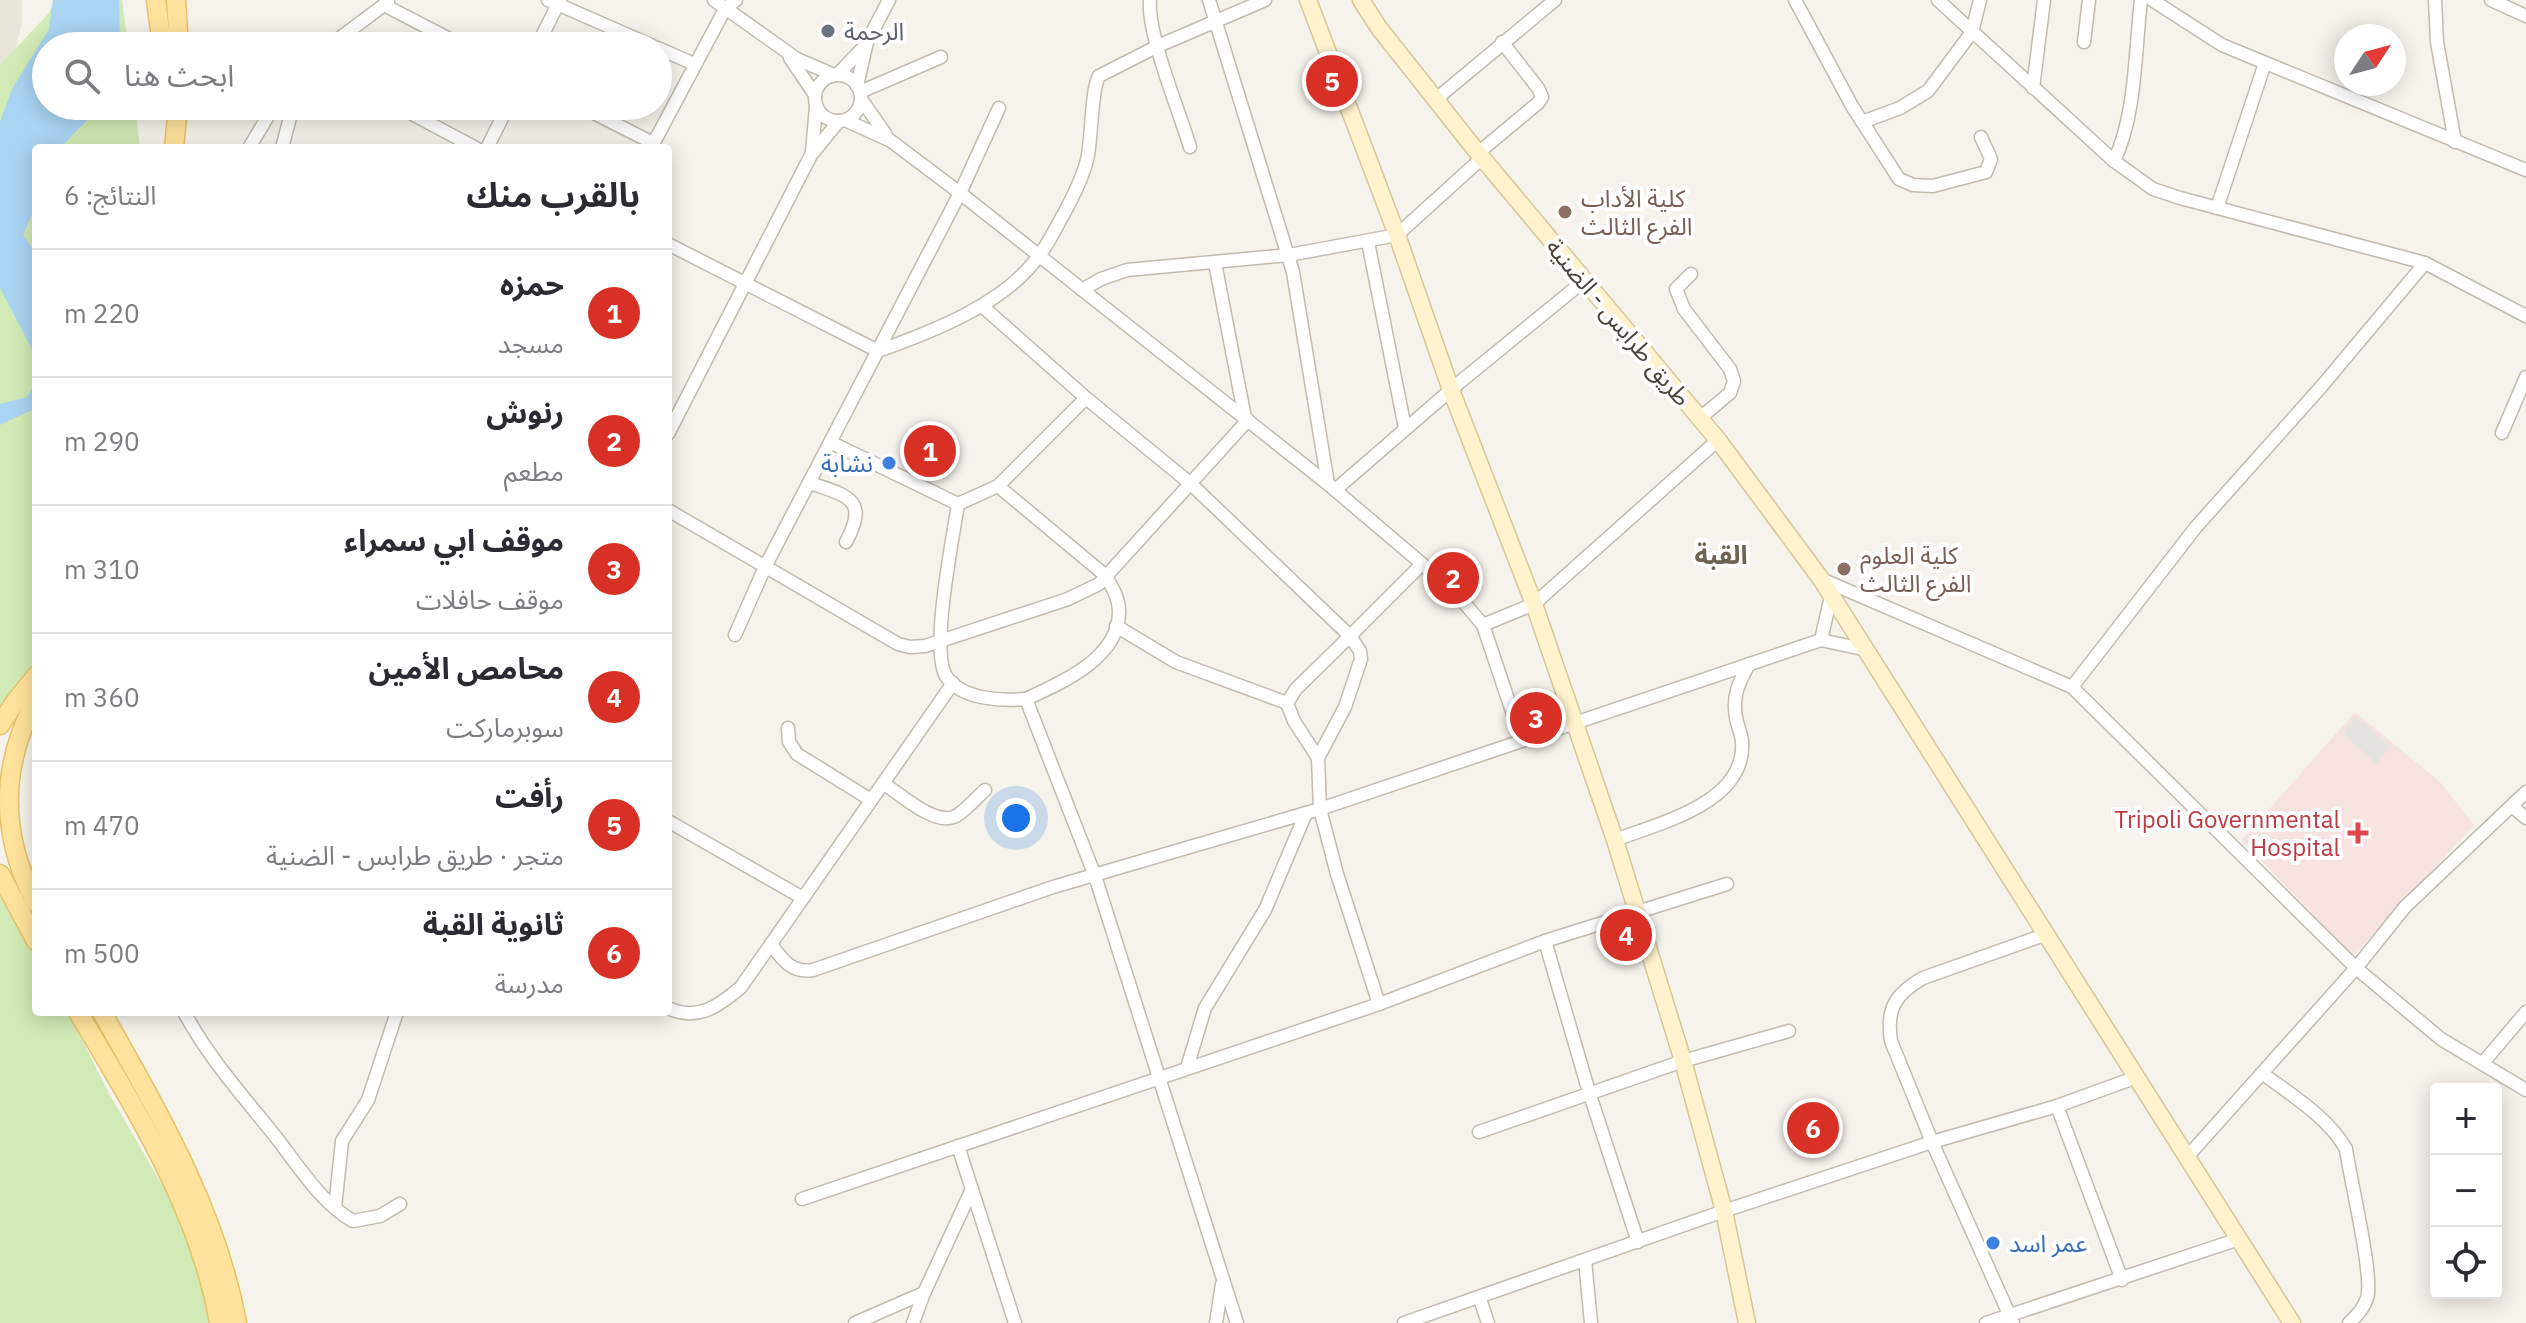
<!DOCTYPE html>
<html lang="ar">
<head>
<meta charset="utf-8">
<style>
  body { margin:0; font-family:"IBM Plex Sans","Noto Sans Arabic",sans-serif; background:#f7f7f7; color:#2b2b33; direction:rtl }
  .controls { position:absolute; right:24px; bottom:24px; display:grid; overflow:hidden; border-radius:8px; box-shadow:0 4px 20px #0003 }
  .controls button { width:72px; height:72px; display:grid; place-items:center; padding:0; border:0; border-bottom:2px solid #e1e1e2; background:#fff; color:#2b2b33; font:40px sans-serif }
  .compass { position:absolute; left:2334px; top:24px; width:72px; height:72px; border-radius:50%; background:#fff; box-shadow:0 4px 20px #0003; rotate:54deg }
  .you { position:absolute; left:1016px; top:818px; width:28px; height:28px; margin:-20px; border:6px solid #fff; border-radius:50%; background:#1a73e8; box-shadow:0 0 0 12px #1a73e833 }
  .badge { display:grid; place-items:center; width:52px; height:52px; border-radius:50%; background:#d93025; color:#fff; font-size:26px; font-weight:700 }
  .pin { position:absolute; translate:-50% -50%; border:4px solid #fff; box-shadow:0 2px 8px #0006 }
  .list { margin:0; padding:0; list-style:none }
  h2 { display:flex; justify-content:space-between; align-items:center; height:104px; margin:0; padding:0 32px; font-size:34px }
  h2 small { font-size:26px; font-weight:400; color:#7c7c81 }
  .list li { display:grid; grid-template-columns:52px 1fr auto; gap:24px; align-items:center; box-sizing:border-box; height:128px; padding:0 32px; border-top:2px solid #e1e1e2 }
  .list b { display:block; font-size:30px; white-space:nowrap }
  .list p { margin:0; font-size:26px; white-space:nowrap; color:#7c7c81 }
  .list em { font-size:26px; font-style:normal; color:#7c7c81 }
  .icon { flex:none; width:44px; height:44px; fill:none; stroke:currentColor; stroke-width:2; stroke-linecap:round; stroke-linejoin:round }
  .map { position:relative; flex:none; width:2526px; height:1323px; overflow:hidden; direction:ltr }
  .search { position:absolute; background:#fff; box-shadow:0 4px 20px #0003; left:32px; top:32px; width:640px; height:88px; display:flex; align-items:center; gap:20px; box-sizing:border-box; padding:0 28px; border-radius:44px; color:#7c7c81; font-size:30px }
  .panel { position:absolute; background:#fff; box-shadow:0 4px 20px #0003; left:32px; top:144px; width:640px; height:872px; border-radius:8px; direction:rtl }
  .map>svg:first-child { display:block }
  .residential { fill:#eae5da }
  .medical { fill:#f6e3e0 }
  .green { fill:#d2eab5 }
  .parking { fill:#e5e3e0 }
  .water { fill:#a9d4f2 }
  .lines { fill:none; stroke-linecap:round; stroke-linejoin:round }
  .minor-casing { stroke:#c2bbae; stroke-width:15 }
  .secondary-casing { stroke:#d6c79b; stroke-width:19 }
  .primary-casing { stroke:#e6c16a; stroke-width:21 }
  .minor { stroke:#fff; stroke-width:12 }
  .secondary { stroke:#fff3cd; stroke-width:16 }
  .primary { stroke:#ffe39c; stroke-width:18 }
  .worship-dot { fill:#6b7280; stroke:#fff; stroke-width:3 }
  .education-dot { fill:#8d6e63; stroke:#fff; stroke-width:3 }
  .shop-dot { fill:#3f7fe0; stroke:#fff; stroke-width:3 }
  .health-dot { fill:#e0444e; stroke:#fff; stroke-width:3 }
  .labels { text-anchor:middle; dominant-baseline:central; stroke-width:8; stroke-linejoin:round; paint-order:stroke }
  .worship-label { font-size:24px; fill:#5b616d; stroke:#fff; text-anchor:start }
  .education-label { font-size:24px; fill:#785e54; stroke:#fff; text-anchor:start }
  .street-label { font-size:24px; fill:#4b4439; stroke:#fff }
  .shop-label { font-size:24px; fill:#366cbe; stroke:#fff; text-anchor:end }
  .health-label { font-size:24px; fill:#be3a42; stroke:#fff; text-anchor:end }
  .neighbourhood-label { font-size:26px; font-weight:bold; fill:#6e6250; stroke:#fff }
</style>
</head>
<body>
<div class="map">
<svg width="2526" height="1323" viewBox="0 0 2526 1323">
  <rect width="100%" height="100%" fill="#f6f3ec"/>
  <path class="residential" d="M0 0H22V23L11 68 0 87Z"/>
  <path class="medical" d="M2355 712 2441 783 2474 825 2353 956 2242 840Z"/>
  <g class="green">
    <path d="M54 0H122L128 46H46V106H135L140 148H36V681L0 729V65L49 13Z"/>
    <path d="M0 877 36 948V1012H68L110 1095 217 1280 208 1323H0Z"/>
  </g>
  <path class="parking" d="M2355 716 2390 747 2376 764 2343 733Z"/>
  <g class="water">
    <path d="M53 0H119L120 46H46V106H101L60 148H36V205L23 235 36 253V357L0 288V122L12 89 49 29Z"/>
    <path d="M36 382V408L0 425V404L27 397Z"/>
  </g>
  <g class="lines">
    <defs>
      <g id="minor">
        <path d="M548 0 653 46"/>
        <path d="M714 0 797 59 834 75"/>
        <path d="M1150 0C1147 34 1179 110 1190 147"/>
        <path d="M1209 0 1293 272 1328 484"/>
        <path d="M1795 0 1852 106 1899 179 1913 185 1933 186 1986 172 1991 159 1981 137"/>
        <path d="M1938 0 2114 161 2153 189 2180 198 2425 263 2526 316"/>
        <path d="M2152 0 2222 45 2526 170"/>
        <path d="M2435 0 2437 42 2455 142"/>
        <path d="M2491 0 2526 16"/>
        <path d="M384 5 463 46"/>
        <path d="M2084 42 2089 0"/>
        <path d="M329 46 388 2"/>
        <path d="M537 46 560 0"/>
        <path d="M658 48 694 64"/>
        <path d="M790 58 815 95"/>
        <path d="M837 75 863 48"/>
        <circle cx="838" cy="98" r="23"/>
        <path d="M857 86 867 42 889 0"/>
        <path d="M2033 88 2044 0"/>
        <path d="M860 92 941 57"/>
        <path d="M861 99 886 135"/>
        <path d="M1435 100 1555 0"/>
        <path d="M397 106 476 148"/>
        <path d="M580 106 653 143"/>
        <path d="M845 120 891 141 960 193 1328 484 1454 591 1483 625 1522 741"/>
        <path d="M1862 122 1900 108 1928 91 1972 32 1980 0"/>
        <path d="M249 148 274 106"/>
        <path d="M282 148 293 106"/>
        <path d="M487 148 508 106"/>
        <path d="M651 148 725 9 736 0"/>
        <path d="M812 152 816 107"/>
        <path d="M1478 153 1538 103 1542 97 1538 88 1502 42"/>
        <path d="M2114 161C2136 116 2135 50 2141 0"/>
        <path d="M2217 208 2265 63"/>
        <path d="M1368 242 1405 428"/>
        <path d="M668 244 878 351C932 332 1007 303 1040 254 1049 243 1055 229 1062 217 1072 199 1082 180 1087 160 1092 140 1091 89 1099 76L1158 46 1265 0"/>
        <path d="M1215 263 1245 418"/>
        <path d="M1691 274 1676 289 1684 309 1730 369 1734 381 1730 393 1700 418"/>
        <path d="M1082 290 1101 279 1127 270 1289 255 1397 235 1482 158"/>
        <path d="M982 306 1086 398 1191 484 1350 636 1422 564"/>
        <path d="M2502 433 2526 377"/>
        <path d="M668 434 811 155 839 121"/>
        <path d="M832 443 958 504 998 486 1086 398"/>
        <path d="M810 483C848 496 869 499 846 542"/>
        <path d="M998 486 1106 576C1112 587 1119 598 1119 611 1120 658 1061 683 1026 699L1095 876 1237 1323"/>
        <path d="M1335 490 1460 382 1585 280"/>
        <path d="M958 504C953 538 930 650 946 676 961 700 1002 701 1026 699"/>
        <path d="M668 510 898 644 910 647 925 646 1068 599 1099 584 1248 420"/>
        <path d="M1821 579 2072 687 2356 968 2441 1039 2526 1090"/>
        <path d="M1483 625 1534 604 1718 440"/>
        <path d="M1116 626 1176 662 1287 703"/>
        <path d="M735 635 765 567 960 193 999 108"/>
        <path d="M1821 640 1831 596"/>
        <path d="M2072 687 2196 527 2321 387 2425 263"/>
        <path d="M788 728 789 742 797 754 871 800"/>
        <path d="M1318 758 1294 721 1287 703 1296 689 1350 636 1360 651 1361 659 1345 707 1318 758 1320 809 1337 874 1379 1004"/>
        <path d="M883 783C900 794 936 827 956 816 966 810 976 798 985 790"/>
        <path d="M2513 807 2526 818"/>
        <path d="M668 821 803 898"/>
        <path d="M1615 840C1659 823 1747 803 1742 741 1741 732 1737 725 1736 717 1732 696 1739 682 1749 664"/>
        <path d="M1545 941 1589 1092 1638 1242"/>
        <path d="M771 944C783 961 792 973 813 970L1053 887 1320 809 1821 640 1867 650"/>
        <path d="M668 1008C697 1022 719 1006 741 987L953 683"/>
        <path d="M184 1012C208 1057 243 1096 275 1136 298 1165 320 1202 353 1221L380 1216 400 1204"/>
        <path d="M2482 1064 2526 1012"/>
        <path d="M1187 1068 1205 1008 1265 910 1306 813"/>
        <path d="M2262 1073C2291 1095 2328 1117 2346 1149 2350 1179 2374 1277 2367 1298 2364 1308 2357 1316 2349 1323"/>
        <path d="M2057 1106 2122 1280"/>
        <path d="M1479 1132 1683 1061 1789 1031"/>
        <path d="M958 1146 1015 1323"/>
        <path d="M2188 1156 2356 968 2405 907 2526 792"/>
        <path d="M802 1199 1379 1004 1545 941 1727 884"/>
        <path d="M335 1208 342 1141 368 1100 397 1012"/>
        <path d="M1585 1260 1591 1323"/>
        <path d="M1480 1299 1488 1323"/>
        <path d="M855 1323 924 1293"/>
        <path d="M913 1323 924 1293 972 1189"/>
        <path d="M1216 1323 1222 1284"/>
        <path d="M1404 1323 1724 1211 1932 1142 2057 1106 2137 1077"/>
        <path d="M1986 1323 2239 1239"/>
        <path d="M2013 1323 1932 1142 1891 1041C1886 1009 1895 994 1923 978L2047 934"/>
      </g>
      <g id="secondary">
        <path d="M1308 0 1397 235 1451 390 1534 604 1615 840 1683 1061 1724 1211 1747 1323"/>
        <path d="M1361 0 1379 28 1478 153 1718 440 1821 579 2292 1323"/>
      </g>
      <g id="primary">
        <path d="M156 0 162 46"/>
        <path d="M176 0 179 46"/>
        <path d="M174 148 178 106"/>
        <path d="M36 700C0 766 0 835 36 903"/>
        <path d="M0 725 15 702 36 676"/>
        <path d="M0 874 36 941"/>
        <path d="M78 1012C135 1109 200 1210 219 1323"/>
        <path d="M102 1012C158 1112 216 1209 237 1323"/>
      </g>
    </defs>
    <use href="#minor" class="minor-casing"/>
    <use href="#secondary" class="secondary-casing"/>
    <use href="#primary" class="primary-casing"/>
    <use href="#minor" class="minor"/>
    <use href="#secondary" class="secondary"/>
    <use href="#primary" class="primary"/>
  </g>
  <circle class="worship-dot" cx="828" cy="31" r="8"/>
  <g class="education-dot">
    <circle cx="1565" cy="212" r="8"/>
    <circle cx="1844" cy="569" r="8"/>
  </g>
  <g class="shop-dot">
    <circle cx="889" cy="463" r="8"/>
    <circle cx="1993" cy="1243" r="8"/>
  </g>
  <path class="health-dot" d="M2354 821h8v8h8v8h-8v8h-8v-8h-8v-8h8z"/>
  <g class="labels">
    <g class="worship-label">
      <text x="844" y="31">الرحمة</text>
    </g>
    <g class="education-label">
      <text x="1581" y="198">كلية الأداب<tspan x="1581" dy="28">الفرع الثالث</tspan></text>
      <text x="1860" y="555">كلية العلوم<tspan x="1860" dy="28">الفرع الثالث</tspan></text>
    </g>
    <g class="street-label">
      <text transform="translate(1619 322) rotate(50)">طريق طرابس - الضنية</text>
    </g>
    <g class="shop-label">
      <text x="873" y="463">نشابة</text>
      <text x="2009" y="1243" text-anchor="start">عمر اسد</text>
    </g>
    <g class="health-label">
      <text x="2340" y="819">Tripoli Governmental<tspan x="2340" dy="28">Hospital</tspan></text>
    </g>
    <g class="neighbourhood-label">
      <text x="1721" y="554">القبة</text>
    </g>
  </g>
</svg>
<div class="controls">
<button>+</button>
<button>−</button>
<button><svg class="icon" aria-label="locate" viewBox="0 0 24 24"><circle cx="12" cy="12" r="6"/><path d="M12 2v4M12 18v4M2 12h4M18 12h4"/></svg></button>
</div>
<svg class="compass" viewBox="-18 -18 36 36"><path d="M0-13l5 13h-10z" fill="#e53935"/><path d="M0 13l5-13h-10z" fill="#7c7c81"/></svg>
<div class="you"></div>
<div class="pin badge" style="left:930px;top:451px">1</div>
<div class="pin badge" style="left:1453px;top:578px">2</div>
<div class="pin badge" style="left:1536px;top:718px">3</div>
<div class="pin badge" style="left:1626px;top:935px">4</div>
<div class="pin badge" style="left:1332px;top:81px">5</div>
<div class="pin badge" style="left:1813px;top:1128px">6</div>
<div class="search"><svg class="icon" aria-label="search" viewBox="0 0 24 24"><circle cx="10" cy="10" r="6"/><path d="M15 15l6 6"/></svg>ابحث هنا</div>
<section class="panel">
<h2>بالقرب منك<small>النتائج: 6</small></h2>
<ul class="list">
<li><span class="badge">1</span><div><b>حمزه</b><p>مسجد</p></div><em>220 m</em></li>
<li><span class="badge">2</span><div><b>رنوش</b><p>مطعم</p></div><em>290 m</em></li>
<li><span class="badge">3</span><div><b>موقف ابي سمراء</b><p>موقف حافلات</p></div><em>310 m</em></li>
<li><span class="badge">4</span><div><b>محامص الأمين</b><p>سوبرماركت</p></div><em>360 m</em></li>
<li><span class="badge">5</span><div><b>رأفت</b><p>متجر · طريق طرابس - الضنية</p></div><em>470 m</em></li>
<li><span class="badge">6</span><div><b>ثانوية القبة</b><p>مدرسة</p></div><em>500 m</em></li>
</ul>
</section>
</div>
</body>
</html>
